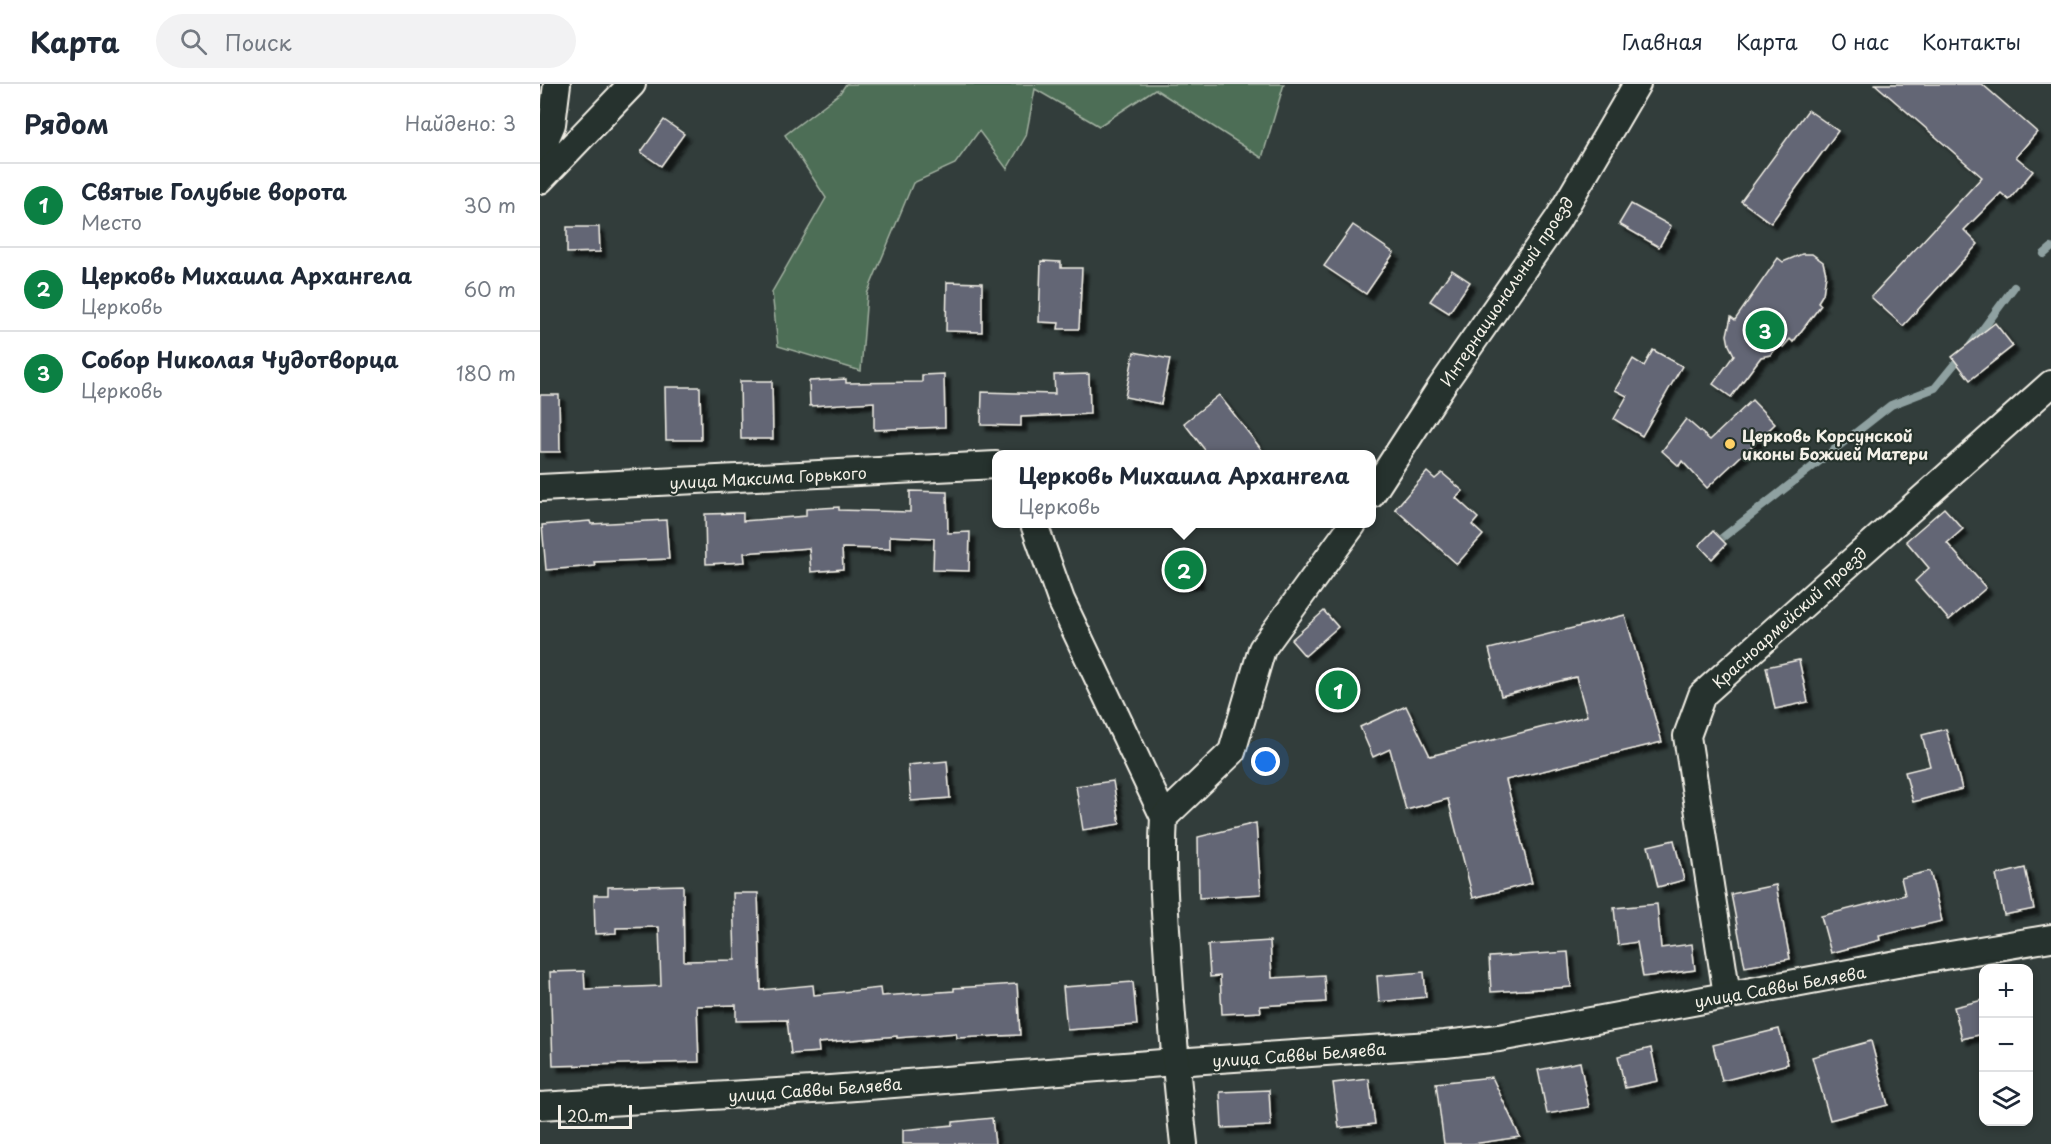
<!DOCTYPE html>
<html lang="ru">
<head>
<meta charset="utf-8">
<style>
  body { margin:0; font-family:"Playpen Sans",sans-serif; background:#f2f2f3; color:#1f2937 }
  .controls { position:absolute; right:18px; bottom:18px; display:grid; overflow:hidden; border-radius:12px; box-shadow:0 3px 9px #0003 }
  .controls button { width:54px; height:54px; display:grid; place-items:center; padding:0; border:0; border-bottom:2px solid #e0e1e3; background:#fff; color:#1f2937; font:30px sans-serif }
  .scale { position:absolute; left:18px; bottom:15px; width:74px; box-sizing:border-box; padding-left:6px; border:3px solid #f4f1e8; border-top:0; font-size:16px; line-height:21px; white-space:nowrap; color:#f4f1e8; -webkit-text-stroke:4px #26332d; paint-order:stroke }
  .you { position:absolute; left:726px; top:678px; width:21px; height:21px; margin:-15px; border:4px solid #fff; border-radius:50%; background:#1a73e8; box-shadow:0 0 0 9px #1a73e833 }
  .badge { display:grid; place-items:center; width:39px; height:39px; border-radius:50%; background:#0b8043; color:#fff; font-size:20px; font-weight:700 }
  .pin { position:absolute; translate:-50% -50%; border:3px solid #fff; box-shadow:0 2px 6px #0006 }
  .popup { position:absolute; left:452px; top:366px; width:384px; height:78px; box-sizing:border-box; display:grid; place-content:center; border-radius:12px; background:#fff; filter:drop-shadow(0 2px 4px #0005); font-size:20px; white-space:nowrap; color:#747a83 }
  .popup b { font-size:22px; color:#1f2937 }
  .popup::after { content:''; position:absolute; left:50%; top:100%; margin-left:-12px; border:12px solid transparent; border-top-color:#fff }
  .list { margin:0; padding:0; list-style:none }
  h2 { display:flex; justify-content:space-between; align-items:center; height:78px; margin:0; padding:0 24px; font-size:26px }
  h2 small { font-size:20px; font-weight:400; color:#747a83 }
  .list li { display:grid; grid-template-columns:39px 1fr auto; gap:18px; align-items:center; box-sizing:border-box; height:84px; padding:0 24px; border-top:2px solid #e0e1e3 }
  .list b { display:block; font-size:22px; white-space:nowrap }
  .list p { margin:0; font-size:20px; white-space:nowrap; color:#747a83 }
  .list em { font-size:20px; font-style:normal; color:#747a83 }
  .icon { flex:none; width:33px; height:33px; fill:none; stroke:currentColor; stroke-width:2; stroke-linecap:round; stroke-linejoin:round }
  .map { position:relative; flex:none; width:1511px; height:1060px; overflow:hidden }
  header { display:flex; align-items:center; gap:36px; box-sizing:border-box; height:84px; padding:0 30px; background:#fff; border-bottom:2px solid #e0e1e3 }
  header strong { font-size:28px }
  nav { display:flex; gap:33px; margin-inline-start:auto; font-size:21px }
  .search { width:420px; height:54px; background:#f2f2f3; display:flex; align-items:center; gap:15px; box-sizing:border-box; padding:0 21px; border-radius:33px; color:#747a83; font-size:22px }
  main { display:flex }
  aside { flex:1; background:#fff }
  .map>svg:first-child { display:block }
  .green { fill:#4e6e57; stroke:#a1b0a0; stroke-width:1.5 }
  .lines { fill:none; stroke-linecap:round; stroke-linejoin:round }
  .stream { stroke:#8fa1a1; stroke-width:8 }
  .building { fill:#646674; stroke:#f4f1e8; stroke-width:1.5; filter:url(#shadow) }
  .minor-casing { stroke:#f4f1e8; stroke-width:30 }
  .minor { stroke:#26332d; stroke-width:26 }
  .poi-dot { fill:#ffd166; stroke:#26332d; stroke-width:2 }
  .labels { text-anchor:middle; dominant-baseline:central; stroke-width:4.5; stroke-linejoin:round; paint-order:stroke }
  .street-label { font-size:16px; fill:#f4f1e8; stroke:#26332d }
  .poi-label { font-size:16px; font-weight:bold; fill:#f4f1e8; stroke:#26332d; text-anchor:start }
</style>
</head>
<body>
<header>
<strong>Карта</strong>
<div class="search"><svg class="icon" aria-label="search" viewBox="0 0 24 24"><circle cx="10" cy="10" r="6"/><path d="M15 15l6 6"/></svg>Поиск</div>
<nav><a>Главная</a><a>Карта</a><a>О нас</a><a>Контакты</a></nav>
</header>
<main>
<aside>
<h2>Рядом<small>Найдено: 3</small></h2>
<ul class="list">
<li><span class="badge">1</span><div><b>Святые Голубые ворота</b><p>Место</p></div><em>30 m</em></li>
<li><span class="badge">2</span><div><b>Церковь Михаила Архангела</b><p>Церковь</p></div><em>60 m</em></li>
<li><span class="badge">3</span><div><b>Собор Николая Чудотворца</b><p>Церковь</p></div><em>180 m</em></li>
</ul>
</aside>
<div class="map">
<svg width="1511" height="1060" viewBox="0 0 1511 1060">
  <defs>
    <filter id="shadow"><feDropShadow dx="5.5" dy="5.5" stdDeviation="1.5" flood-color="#0009"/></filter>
  </defs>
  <rect width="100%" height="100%" fill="#323d3b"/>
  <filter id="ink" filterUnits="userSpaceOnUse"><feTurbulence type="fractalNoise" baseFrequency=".0167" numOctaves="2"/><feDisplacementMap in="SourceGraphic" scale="12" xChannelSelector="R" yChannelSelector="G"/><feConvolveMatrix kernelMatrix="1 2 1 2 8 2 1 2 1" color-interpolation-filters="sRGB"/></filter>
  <g filter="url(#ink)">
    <path class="green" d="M306 0H744L722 74 615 5 559 42 495 5 486 52 467 85 439 47 415 80 373 99 327 210 321 287 238 262 232 208 286 114 245 51 300 9Z"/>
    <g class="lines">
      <g class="stream">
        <path d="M1504 170 1511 164"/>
        <path d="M1431 261 1474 203"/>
        <path d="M1173 461 1351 321 1395 304 1421 272"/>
      </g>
    </g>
    <g class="building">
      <path d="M1335 0H1442L1497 48 1476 73 1493 87 1469 116 1461 109 1424 146 1438 160 1363 242 1331 213 1442 93Z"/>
      <path d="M1268 26 1298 47 1231 139 1201 117Z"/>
      <path d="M124 36 144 50 121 82 101 68Z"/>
      <path d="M1091 120 1131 142 1119 163 1079 140Z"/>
      <path d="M813 141 854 169 826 210 784 182Z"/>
      <path d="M27 143H59L60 168 27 169Z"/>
      <path d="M1262 170H1272L1283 178 1286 190 1283 210 1278 218 1281 221 1253 258 1250 255 1243 263 1240 261 1230 271 1221 273 1191 313 1173 300 1194 271 1189 261 1187 251 1191 233 1195 236 1238 174 1243 178Z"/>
      <path d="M501 177 521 178V184H542L539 245H518L519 239 499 238Z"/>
      <path d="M912 186 930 198 909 229 890 217Z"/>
      <path d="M407 198 442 199V248L406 247Z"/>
      <path d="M1455 239 1473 262 1430 296 1412 273Z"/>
      <path d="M1113 266 1142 282 1102 352 1074 335 1087 312 1075 306 1093 275 1104 282Z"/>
      <path d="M594 268 630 275 621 320 585 313Z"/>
      <path d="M404 290 405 343 334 346V318L270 322 269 297 306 295V299L382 298V291Z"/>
      <path d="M549 290 550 330 481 333V342L441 341 442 308 515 310 514 291Z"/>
      <path d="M200 297H232L233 355H201Z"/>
      <path d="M125 303H160L161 356H126Z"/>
      <path d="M0 311H19L20 368H0Z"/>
      <path d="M679 311 725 370H668L644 339Z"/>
      <path d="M1212 316 1235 340 1167 404 1142 377 1139 382 1122 367 1146 335 1170 356Z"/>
      <path d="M887 388 895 395 902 389 923 407 916 414 938 434 932 441 943 451 917 480 855 425Z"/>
      <path d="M370 407 407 408 408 449 430 448 429 487 393 486 394 454 350 452V465L302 464 303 485 271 488 269 464 204 469 205 478 166 480 165 430 203 429V437L266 432V425L299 423V426L370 428Z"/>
      <path d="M1404 424 1423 445 1407 459 1446 504 1409 536 1375 497 1389 484 1366 457Z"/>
      <path d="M126 436 129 475 54 478 55 482 6 486 2 441 50 437 51 440Z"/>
      <path d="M1173 447 1186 460 1172 475 1159 461Z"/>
      <path d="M655 471 658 499 632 501 630 473Z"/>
      <path d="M784 527 798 543 765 572 751 556Z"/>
      <path d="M1085 531 1122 658 966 696 992 799 933 814 908 715 866 726 850 665 833 673 820 643 866 622 890 672 1047 632 1036 593 961 612 949 565Z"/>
      <path d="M1259 576 1268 618 1235 625 1226 583Z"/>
      <path d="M1406 645 1422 705 1373 718 1365 688 1390 682 1382 651Z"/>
      <path d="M407 677 410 714 371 717 368 681Z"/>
      <path d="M573 697 580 740 543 746 536 702Z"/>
      <path d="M716 739 721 810 659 814 658 753Z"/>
      <path d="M1134 756 1144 796 1118 803 1108 762Z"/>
      <path d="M1485 784 1494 825 1464 831 1456 791Z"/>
      <path d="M1390 787 1402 837 1339 852 1340 856 1291 869 1281 832 1365 811 1361 794Z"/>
      <path d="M143 801 144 877 195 876 193 809H218L221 906 273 901 274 911 340 904 341 912 414 907V904L477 900 480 951 417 954 416 949 357 954V952L278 959 279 968 251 970 247 936 196 937V921L157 922 159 978 13 982 10 888 44 887 45 905 121 902 119 843 76 844V849L55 850 54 811H68V803Z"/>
      <path d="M1236 801 1250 875 1205 883 1191 810Z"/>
      <path d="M1117 820 1121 864 1152 860 1155 886 1103 893 1097 858 1078 861 1074 824Z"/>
      <path d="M730 857 732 894 784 891 786 918 720 922 721 928 682 930 680 892 670 893 668 861Z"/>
      <path d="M1028 868 1031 903 951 908 949 873Z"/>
      <path d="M884 888 886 913 839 918 837 892Z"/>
      <path d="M593 898 597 941 527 946 523 903Z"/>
      <path d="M1443 916V950L1422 955 1414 923Z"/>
      <path d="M1239 945 1248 980 1182 997 1173 961Z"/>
      <path d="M1331 957 1348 1021 1290 1036 1272 973Z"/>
      <path d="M1111 964 1118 997 1085 1004 1078 972Z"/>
      <path d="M1040 978 1049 1023 1007 1030 998 986Z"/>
      <path d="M952 993 980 1053 933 1060H904L896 999Z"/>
      <path d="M829 995 835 1040 799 1044 793 999Z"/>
      <path d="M729 1006 731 1042 682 1044 680 1008Z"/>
      <path d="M452 1034 455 1060H363V1046L413 1041V1038Z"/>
    </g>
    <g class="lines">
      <defs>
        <g id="minor">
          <path d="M0 73 2 63 12 40 17 0"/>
          <path d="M0 96 92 0"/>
          <path d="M0 404 456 381"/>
          <path d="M831 411 901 303 1018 135 1097 0"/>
          <path d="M494 440 521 516 624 733"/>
          <path d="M1187 911 1147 652 1162 611 1511 300"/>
          <path d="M0 1022 290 1005 635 978 905 960 959 954 1357 880 1511 854"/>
          <path d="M644 1060C637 999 632 937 628 876 625 828 621 781 624 733L692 668 722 565 813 440"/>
        </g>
      </defs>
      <use href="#minor" class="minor-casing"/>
      <use href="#minor" class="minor"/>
    </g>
  </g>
  <circle class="poi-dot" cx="1190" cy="360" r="6"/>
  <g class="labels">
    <g class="street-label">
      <text transform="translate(966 207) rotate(-56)">Интернациональный проезд</text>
      <text transform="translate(228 393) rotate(-3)">улица Максима Горького</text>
      <text transform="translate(1249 533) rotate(-42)">Красноармейский проезд</text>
      <text transform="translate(1240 902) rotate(-10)">улица Саввы Беляева</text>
      <text transform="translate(759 970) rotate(-4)">улица Саввы Беляева</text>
      <text transform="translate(275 1005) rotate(-4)">улица Саввы Беляева</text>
    </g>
    <g class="poi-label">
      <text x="1202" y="351">Церковь Корсунской<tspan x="1202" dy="18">иконы Божией Матери</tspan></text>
    </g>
  </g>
</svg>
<div class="controls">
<button>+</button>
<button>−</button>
<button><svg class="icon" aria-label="layers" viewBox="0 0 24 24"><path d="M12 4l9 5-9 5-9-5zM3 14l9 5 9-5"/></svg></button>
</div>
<div class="scale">20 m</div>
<div class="you"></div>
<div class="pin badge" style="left:798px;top:606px">1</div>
<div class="pin badge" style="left:644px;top:486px">2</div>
<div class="popup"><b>Церковь Михаила Архангела</b>Церковь</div>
<div class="pin badge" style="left:1225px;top:246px">3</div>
</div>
</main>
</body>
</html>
